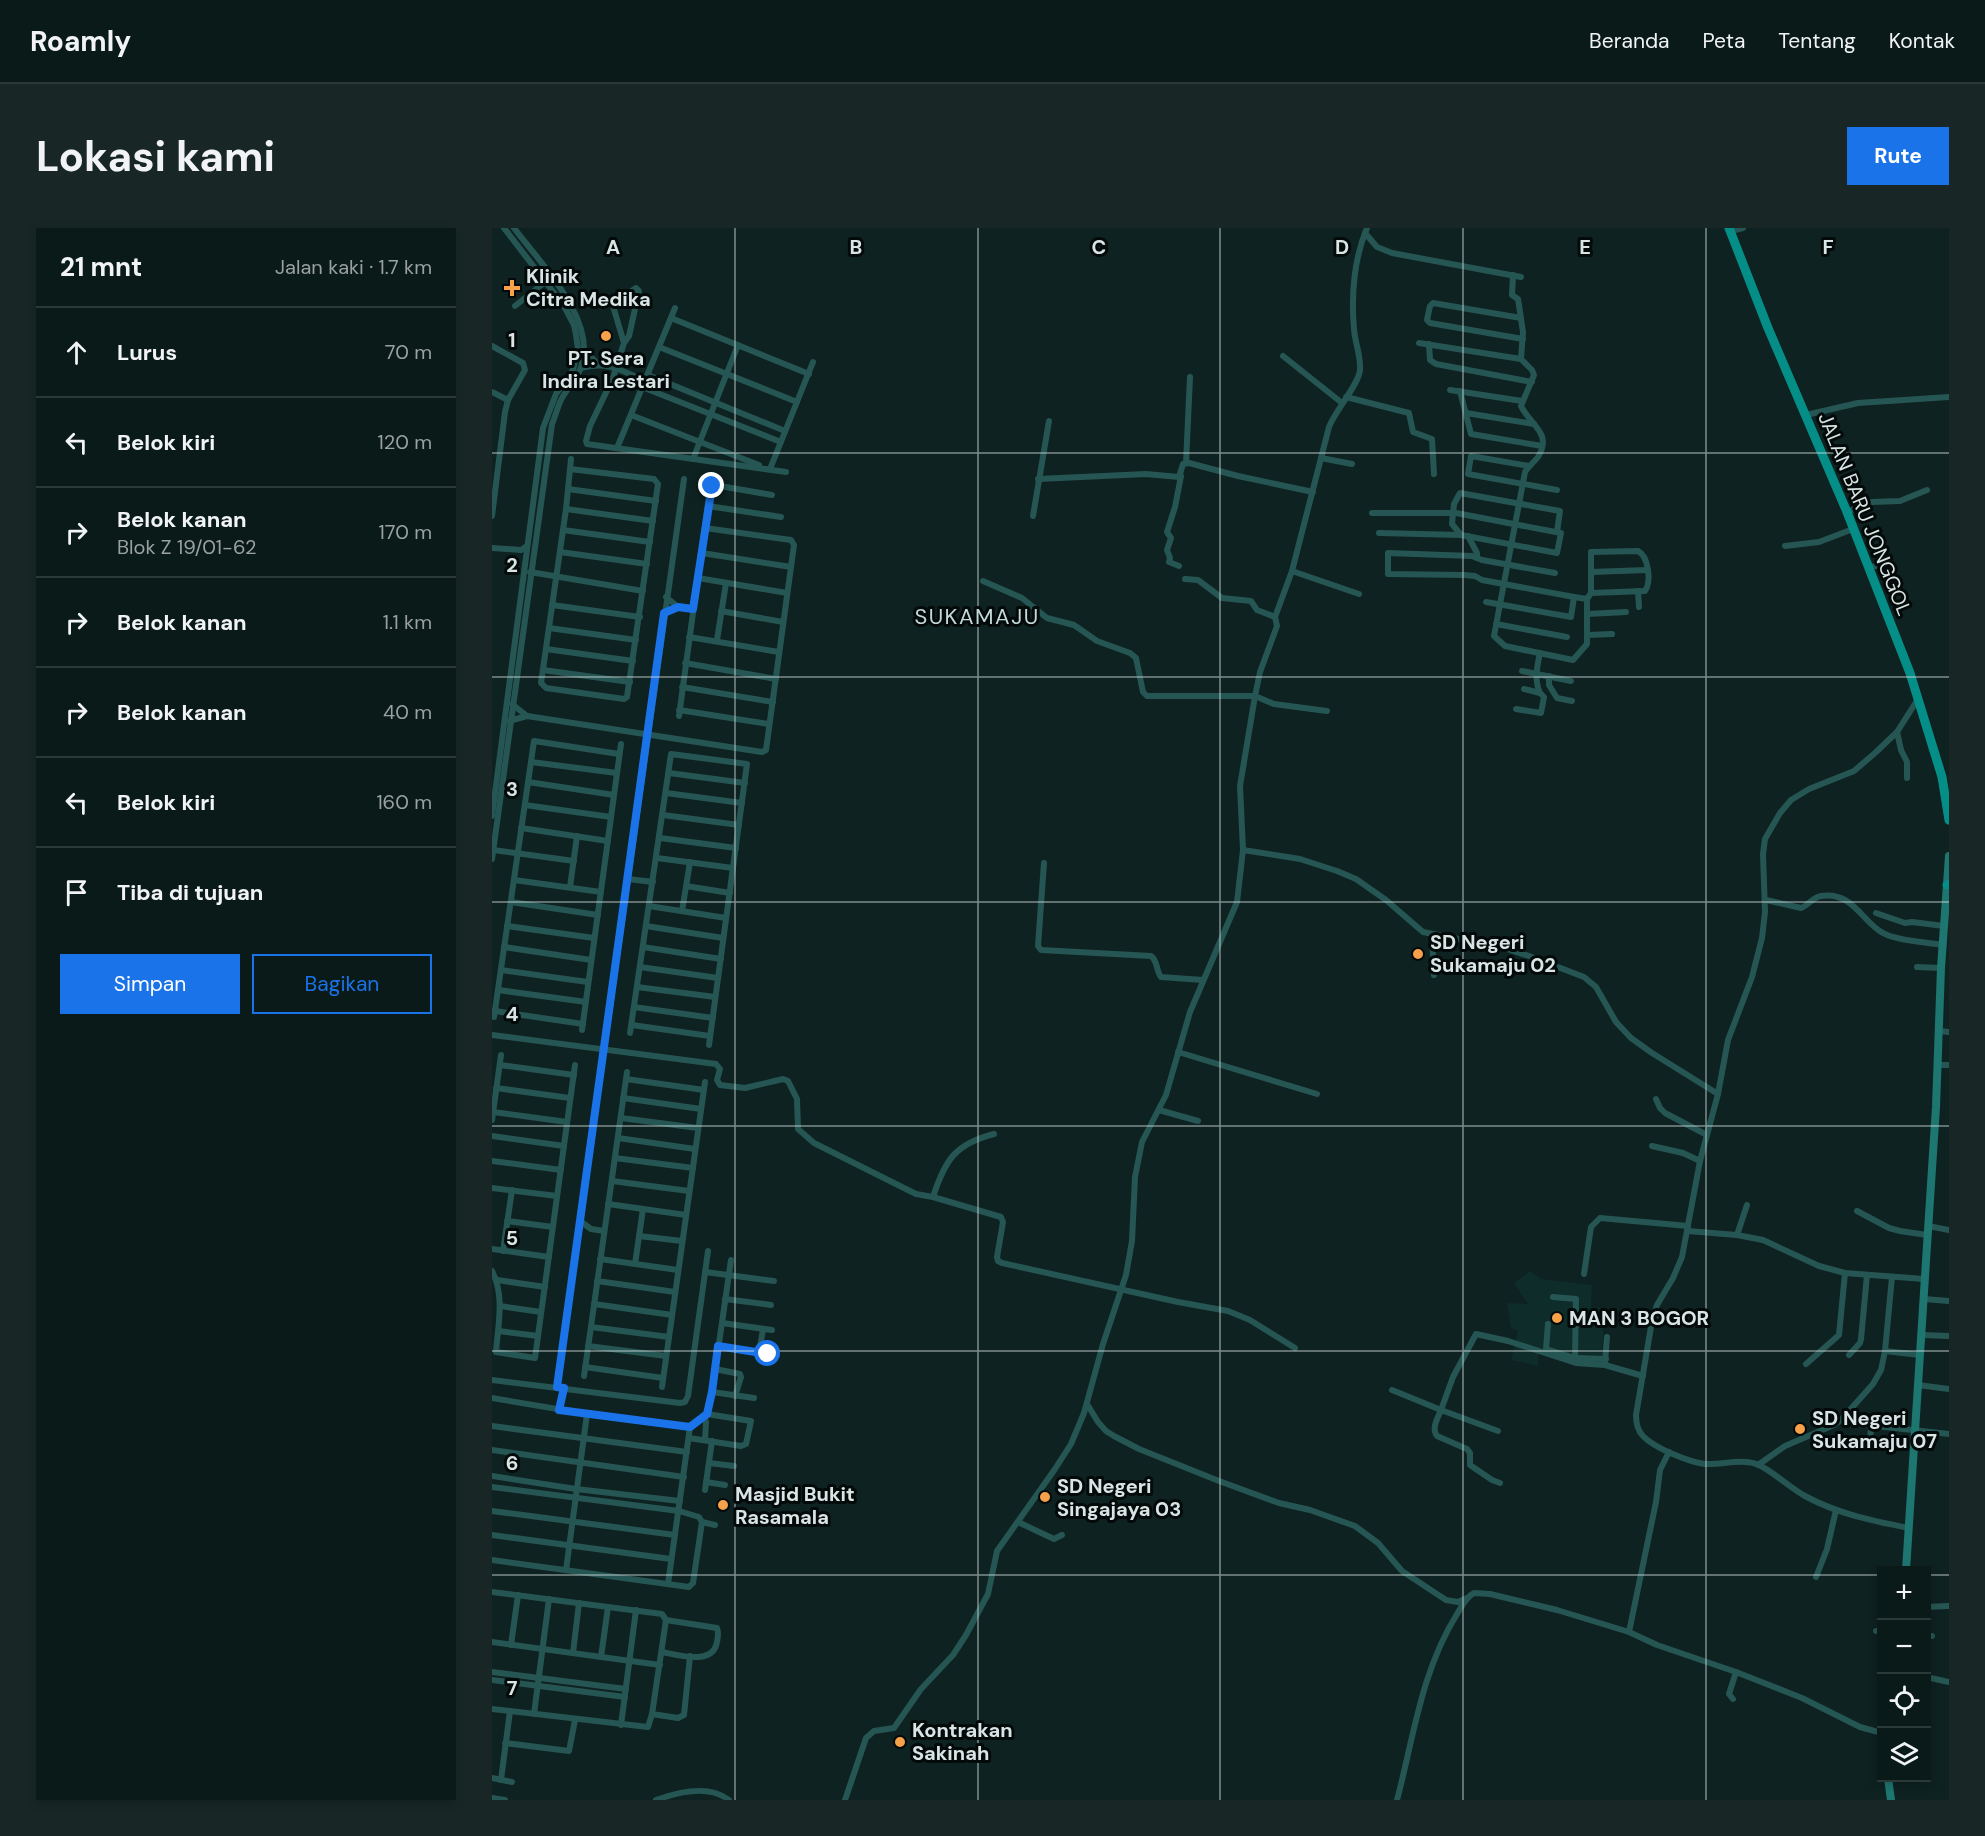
<!DOCTYPE html>
<html lang="id">
<head>
<meta charset="utf-8">
<style>
  body { margin:0; font-family:"DM Sans",sans-serif; background:#182726; color:#f1f3f6 }
  .controls { position:absolute; right:18px; bottom:18px; display:grid; overflow:hidden; border-radius:0px; box-shadow:0 3px 9px #0003 }
  .controls button { width:54px; height:54px; display:grid; place-items:center; padding:0; border:0; border-bottom:2px solid #2a3838; background:#0a1a19; color:#f1f3f6; font:30px sans-serif }
  .stop { position:absolute; width:18px; height:18px; margin:-14px; border:4px solid #1a73e8; border-radius:50%; background:#fff }
  .stop.end { background:#1a73e8; border-color:#fff; box-shadow:0 2px 6px #0008 }
  .list { margin:0; padding:0; list-style:none }
  h2 { display:flex; justify-content:space-between; align-items:center; height:78px; margin:0; padding:0 24px; font-size:26px }
  h2 small { font-size:20px; font-weight:400; color:#99a1a2 }
  .list li { display:grid; grid-template-columns:39px 1fr auto; gap:18px; align-items:center; box-sizing:border-box; height:90px; padding:0 24px; border-top:2px solid #2a3838 }
  .list b { display:block; font-size:22px; white-space:nowrap }
  .list p { margin:0; font-size:20px; white-space:nowrap; color:#99a1a2 }
  .list em { font-size:20px; font-style:normal; color:#99a1a2 }
  .actions { display:flex; gap:12px; padding:18px 24px }
  .actions a { flex:1; padding:14px 0; border:2px solid #1a73e8; border-radius:0px; text-align:center; font-size:21px; color:#1a73e8 }
  .actions .main { background:#1a73e8; color:#fff }
  .icon { flex:none; width:33px; height:33px; fill:none; stroke:currentColor; stroke-width:2; stroke-linecap:round; stroke-linejoin:round }
  .map { position:relative; flex:none; width:1457px; height:1572px; overflow:hidden; border-radius:0px }
  header { display:flex; align-items:center; gap:36px; box-sizing:border-box; height:84px; padding:0 30px; background:#0a1a19; border-bottom:2px solid #2a3838 }
  header strong { font-size:28px }
  nav { display:flex; gap:33px; margin-inline-start:auto; font-size:21px }
  .intro { display:flex; align-items:center; justify-content:space-between; box-sizing:border-box; height:144px; padding:0 36px }
  h1 { margin:0; font-size:42px }
  .button { padding:15px 27px; border-radius:0px; background:#1a73e8; color:#fff; font-size:21px; font-weight:700 }
  main { display:flex; gap:36px; padding:0 36px }
  aside { flex:1; background:#0a1a19; border-radius:0px; box-shadow:0 3px 9px #0003 }
  .map>svg:first-child { display:block }
  .built { fill:#0e2c2a }
  .lines { fill:none; stroke-linecap:round; stroke-linejoin:round }
  .minor { stroke:#265653; stroke-width:6 }
  .secondary { stroke:#1e7671; stroke-width:8 }
  .primary { stroke:#058e88; stroke-width:9 }
  .route { stroke:#1a73e8; stroke-width:8 }
  .grid { fill:none; stroke:#d9e5e4; stroke-width:1.5; stroke-opacity:0.55 }
  .poi-dot { fill:#f7a14a; stroke:#030a09; stroke-width:2 }
  .labels { text-anchor:middle; dominant-baseline:central; stroke-width:6; stroke-linejoin:round; paint-order:stroke }
  .poi-label { font-size:20px; font-weight:bold; fill:#d9e5e4; stroke:#030a09; text-anchor:start }
  .street-label { font-size:20px; fill:#d9e5e4; stroke:#030a09 }
  .quarter-label { font-size:22px; letter-spacing:1.5px; fill:#c1dad7; stroke:#030a09 }
  .grid-label { font-size:20px; text-anchor:middle; font-weight:bold; fill:#d9e5e4; stroke:#030a09; stroke-width:6; stroke-linejoin:round; paint-order:stroke }
</style>
</head>
<body>
<header>
<strong>Roamly</strong>
<nav><a>Beranda</a><a>Peta</a><a>Tentang</a><a>Kontak</a></nav>
</header>
<div class="intro"><h1>Lokasi kami</h1><a class="button">Rute</a></div>
<main>
<aside>
<h2>21 mnt<small>Jalan kaki · 1.7 km</small></h2>
<ul class="list">
<li><svg class="icon" aria-label="ahead" viewBox="0 0 24 24"><path d="M12 20V5M6 11l6-6 6 6"/></svg><div><b>Lurus</b></div><em>70 m</em></li>
<li><svg class="icon" aria-label="left" viewBox="0 0 24 24"><path d="M17 20v-9H6M10 6l-5 5 5 5"/></svg><div><b>Belok kiri</b></div><em>120 m</em></li>
<li><svg class="icon" aria-label="right" viewBox="0 0 24 24"><path d="M7 20v-9h11M14 6l5 5-5 5"/></svg><div><b>Belok kanan</b><p>Blok Z 19/01-62</p></div><em>170 m</em></li>
<li><svg class="icon" aria-label="right" viewBox="0 0 24 24"><path d="M7 20v-9h11M14 6l5 5-5 5"/></svg><div><b>Belok kanan</b></div><em>1.1 km</em></li>
<li><svg class="icon" aria-label="right" viewBox="0 0 24 24"><path d="M7 20v-9h11M14 6l5 5-5 5"/></svg><div><b>Belok kanan</b></div><em>40 m</em></li>
<li><svg class="icon" aria-label="left" viewBox="0 0 24 24"><path d="M17 20v-9H6M10 6l-5 5 5 5"/></svg><div><b>Belok kiri</b></div><em>160 m</em></li>
<li><svg class="icon" aria-label="arrive" viewBox="0 0 24 24"><path d="M6 21V4h12l-3 4 3 4H6"/></svg><div><b>Tiba di tujuan</b></div></li>
</ul>
<div class="actions"><a class="main">Simpan</a><a>Bagikan</a></div>
</aside>
<div class="map">
<svg width="1457" height="1572" viewBox="0 0 1457 1572">
  <rect width="100%" height="100%" fill="#0e2221"/>
  <path class="built" d="M1038 1043 1049 1051 1100 1057 1099 1079 1112 1080 1110 1137 1046 1124V1138L1019 1132 1026 1103 1019 1100 1015 1075 1036 1076 1022 1055Z"/>
  <g class="lines">
    <g class="minor">
      <path d="M1239 3 1251 0"/>
      <path d="M873 5 885 19 900 25 1029 49"/>
      <path d="M1021 47 1020 67 1026 71 1031 104 1029 131 1040 142 1042 147 1029 178C1038 197 1061 205 1046 229 1042 234 1037 238 1033 244L1002 408 1013 418 1081 432 1095 416V371L1082 369"/>
      <path d="M23 78 53 54"/>
      <path d="M179 90 317 146"/>
      <path d="M1029 90 941 75 938 78 935 92 938 95 1031 111"/>
      <path d="M132 115 121 78 124 74 144 60 147 63 137 108 132 115 121 150 98 198 94 213 95 216 294 244"/>
      <path d="M927 115 1029 131"/>
      <path d="M937 116 938 132 944 136 1040 154"/>
      <path d="M0 118 31 135 33 142 16 172 13 184 0 288"/>
      <path d="M167 119 305 174"/>
      <path d="M93 123 106 136"/>
      <path d="M791 128 850 175"/>
      <path d="M89 140C117 133 128 142 153 153"/>
      <path d="M156 147 293 203"/>
      <path d="M150 159 289 214"/>
      <path d="M958 162 1030 173"/>
      <path d="M968 163 979 206 1050 218"/>
      <path d="M0 164 16 172"/>
      <path d="M854 169 917 185 921 204 940 211 942 246"/>
      <path d="M974 185 1042 196"/>
      <path d="M139 187 267 237"/>
      <path d="M1314 187 1366 175 1457 169"/>
      <path d="M125 220 183 80"/>
      <path d="M829 230 860 236"/>
      <path d="M201 231 246 117"/>
      <path d="M694 235 698 149"/>
      <path d="M1037 238 979 228 976 246 1065 262"/>
      <path d="M78 241 162 251 166 256 135 469 132 471 54 460 49 455 74 281 79 231"/>
      <path d="M276 241H278L321 134"/>
      <path d="M546 251 654 246 687 249 691 236 697 235 746 248 821 264"/>
      <path d="M76 261 164 273"/>
      <path d="M216 278 289 289"/>
      <path d="M74 281 161 293"/>
      <path d="M1355 284 1380 274 1408 273 1435 262"/>
      <path d="M880 285H964L1069 305 1065 325 969 307 887 305"/>
      <path d="M541 288 557 193"/>
      <path d="M71 302 158 314"/>
      <path d="M969 307 960 296 962 276 968 265 1068 283 1065 304"/>
      <path d="M976 308 985 325V330"/>
      <path d="M1293 318 1327 314 1361 301"/>
      <path d="M0 320 29 322 35 318"/>
      <path d="M68 324 155 336"/>
      <path d="M210 325 299 339"/>
      <path d="M687 338 677 334 678 330 675 322 679 310 675 304 683 279 689 248"/>
      <path d="M1376 340 1391 336 1393 329"/>
      <path d="M800 343 867 366"/>
      <path d="M38 344 151 363"/>
      <path d="M1099 344 1155 342"/>
      <path d="M206 350 295 365"/>
      <path d="M693 351 706 352 730 370 759 373 765 382 783 389"/>
      <path d="M491 353 530 370 555 390 582 397 605 413 638 425 644 430 651 464 655 468H763L782 476 835 483"/>
      <path d="M1146 363 1147 379"/>
      <path d="M174 369 186 379 201 381"/>
      <path d="M1095 371 1099 365V324L1146 323C1156 328 1160 353 1153 363L1099 365"/>
      <path d="M994 374 1079 389 1082 369 990 352 983 348 973 347 896 346V325L980 328 990 332 1063 345"/>
      <path d="M60 377 148 389"/>
      <path d="M229 383 291 394"/>
      <path d="M1095 386 1134 384"/>
      <path d="M1004 396 1075 409"/>
      <path d="M57 400 144 412"/>
      <path d="M1095 407 1120 406"/>
      <path d="M197 409 287 424"/>
      <path d="M225 412 234 355"/>
      <path d="M54 421 141 433"/>
      <path d="M1048 425C1045 439 1042 452 1048 465"/>
      <path d="M193 435 284 451"/>
      <path d="M51 442 138 454"/>
      <path d="M1030 443 1079 453"/>
      <path d="M1057 448V457L1065 470 1080 473"/>
      <path d="M190 459 281 474"/>
      <path d="M20 476 35 488"/>
      <path d="M1024 481 1049 485 1052 469 1048 465 1032 461"/>
      <path d="M187 482 277 496"/>
      <path d="M187 488 218 260 222 257 280 267"/>
      <path d="M17 493 35 488 270 524 274 522 302 317 299 312 213 300"/>
      <path d="M1405 504 1409 522 1415 534V550"/>
      <path d="M39 534 125 545"/>
      <path d="M177 545 253 555"/>
      <path d="M36 554 122 567"/>
      <path d="M174 565 250 575"/>
      <path d="M33 577 119 589"/>
      <path d="M171 587 247 597"/>
      <path d="M0 588 51 200 64 166 81 142 86 121 84 107 82 97 72 78 12 0"/>
      <path d="M29 600 116 613"/>
      <path d="M168 610 244 620"/>
      <path d="M1 622 82 633"/>
      <path d="M751 622 808 631 845 643 864 651 894 672 931 704 1012 720 1037 728 1092 749 1104 759 1124 794 1139 810 1160 825 1226 866"/>
      <path d="M165 630 241 640"/>
      <path d="M0 631 60 196C63 189 65 181 68 174 73 162 85 152 89 139 106 92 48 35 22 0"/>
      <path d="M552 635 546 718 549 722 659 728C666 733 664 743 669 749L711 752"/>
      <path d="M136 651 161 654"/>
      <path d="M22 652 109 664"/>
      <path d="M194 658 238 665"/>
      <path d="M78 659 85 608"/>
      <path d="M1274 672 1309 680C1317 677 1321 669 1329 668 1361 663 1370 694 1391 705 1405 713 1434 714 1451 717"/>
      <path d="M19 674 106 687"/>
      <path d="M157 678 234 690"/>
      <path d="M190 683 198 634"/>
      <path d="M1384 685 1413 695 1420 694 1452 698"/>
      <path d="M15 698 102 710"/>
      <path d="M154 698 231 710"/>
      <path d="M940 707 942 747"/>
      <path d="M12 719 99 732"/>
      <path d="M151 719 229 731"/>
      <path d="M148 739 226 750"/>
      <path d="M1425 739 1449 740"/>
      <path d="M9 742 96 754"/>
      <path d="M145 759 223 769"/>
      <path d="M6 762 94 774"/>
      <path d="M142 779 221 790"/>
      <path d="M3 783 91 796"/>
      <path d="M2 789 42 513 127 526"/>
      <path d="M140 797 218 808"/>
      <path d="M90 802 129 516"/>
      <path d="M1447 803 1457 804"/>
      <path d="M138 805 179 526 255 536 217 817"/>
      <path d="M0 807 224 836 228 841 225 852 228 857 253 860 291 851 296 853 305 871 306 901 322 915 424 966 441 969 509 989 511 994 505 1029 506 1033 510 1035 686 1074 736 1083 758 1092 803 1120"/>
      <path d="M686 824 825 866"/>
      <path d="M8 837 82 847"/>
      <path d="M1446 837H1457"/>
      <path d="M134 851 212 862"/>
      <path d="M4 860 78 870"/>
      <path d="M131 870 209 881"/>
      <path d="M1164 871 1168 880 1173 885 1215 907"/>
      <path d="M667 882 706 893"/>
      <path d="M1 884 75 894"/>
      <path d="M129 890 206 900"/>
      <path d="M0 892 9 827"/>
      <path d="M0 908 72 918"/>
      <path d="M126 910 203 921"/>
      <path d="M1160 918 1191 925 1208 933"/>
      <path d="M123 930 201 940"/>
      <path d="M0 933 69 942"/>
      <path d="M120 953 197 963"/>
      <path d="M0 960 65 968"/>
      <path d="M441 969C453 932 463 916 502 906"/>
      <path d="M116 976 194 987"/>
      <path d="M1365 983 1397 1000 1408 1003 1435 1007"/>
      <path d="M15 993 61 999"/>
      <path d="M88 993 99 1001 112 1003"/>
      <path d="M1436 998 1457 1002"/>
      <path d="M1196 1003 1245 1007 1271 1012 1327 1038 1353 1045 1432 1051"/>
      <path d="M1245 1007 1255 977"/>
      <path d="M147 1008 190 1013"/>
      <path d="M0 1021 57 1029"/>
      <path d="M11 1023 20 962"/>
      <path d="M108 1031 186 1042"/>
      <path d="M143 1036 151 981"/>
      <path d="M0 1043C13 1068 6 1097 4 1124L43 1130 83 837"/>
      <path d="M213 1044 282 1053"/>
      <path d="M1092 1046 1099 999 1108 990 1196 998"/>
      <path d="M5 1052 53 1059"/>
      <path d="M105 1053 183 1064"/>
      <path d="M1061 1069 1084 1071 1083 1130"/>
      <path d="M233 1071 279 1077"/>
      <path d="M1432 1071 1457 1073"/>
      <path d="M102 1076 180 1087"/>
      <path d="M8 1078 49 1084"/>
      <path d="M1162 1085 1188 1097 1193 1093"/>
      <path d="M230 1095 280 1102"/>
      <path d="M1056 1096 1054 1121 1083 1130 1114 1131"/>
      <path d="M99 1099 177 1109"/>
      <path d="M7 1103 46 1108"/>
      <path d="M1429 1107 1457 1108"/>
      <path d="M96 1118 174 1128"/>
      <path d="M226 1118 276 1126"/>
      <path d="M1393 1123 1428 1127"/>
      <path d="M267 1124 271 1102"/>
      <path d="M1357 1127 1368 1115 1369 1111 1375 1047"/>
      <path d="M1113 1135 1115 1109"/>
      <path d="M1314 1136 1347 1107 1353 1045"/>
      <path d="M93 1139 171 1150"/>
      <path d="M223 1141 248 1146 249 1149 243 1168"/>
      <path d="M92 1148 135 844"/>
      <path d="M0 1152 188 1175 193 1174 196 1168 216 1023"/>
      <path d="M1426 1157 1457 1161"/>
      <path d="M65 1159 192 251"/>
      <path d="M170 1159 213 854"/>
      <path d="M900 1162 949 1182C946 1190 939 1200 945 1208L975 1221 978 1225V1237L1000 1252 1008 1255"/>
      <path d="M220 1164 262 1170"/>
      <path d="M0 1170 95 1186 198 1199"/>
      <path d="M595 1176 606 1194 614 1203 622 1208 647 1221 727 1253 787 1275 818 1282 863 1298 886 1315 910 1343 954 1372 966 1374 975 1370"/>
      <path d="M67 1182 72 1160"/>
      <path d="M212 1188 214 1194 213 1212"/>
      <path d="M1349 1192 1366 1196 1457 1206"/>
      <path d="M0 1198 195 1224"/>
      <path d="M1006 1203 949 1182 961 1149 984 1106 1016 1113 1084 1135 1113 1137 1151 1148"/>
      <path d="M197 1210 249 1218 254 1216 259 1193 215 1186"/>
      <path d="M1378 1217 1379 1198"/>
      <path d="M0 1222 192 1249"/>
      <path d="M217 1235 242 1238"/>
      <path d="M1266 1237 1293 1218 1342 1197 1349 1192 1381 1156 1389 1142 1393 1123 1400 1049"/>
      <path d="M0 1248 84 1261 188 1273"/>
      <path d="M214 1254 233 1257"/>
      <path d="M0 1259 187 1283 207 1289 210 1294 201 1355 197 1359 0 1332"/>
      <path d="M213 1262 220 1213"/>
      <path d="M0 1283 183 1307"/>
      <path d="M210 1294 223 1297"/>
      <path d="M526 1294 562 1311 570 1307"/>
      <path d="M1417 1300C1381 1293 1346 1286 1313 1268 1297 1259 1283 1245 1267 1237 1250 1230 1231 1237 1213 1236 1197 1234 1162 1220 1151 1208 1145 1202 1144 1194 1144 1187L1160 1093 1165 1077 1181 1050 1190 1029 1208 933 1226 866 1236 812 1260 749 1270 710 1273 684 1271 626 1273 611 1288 585 1299 572 1317 561 1362 543 1383 525 1405 504 1426 471"/>
      <path d="M0 1307 179 1331"/>
      <path d="M74 1342 95 1186"/>
      <path d="M1324 1349 1335 1321 1344 1282"/>
      <path d="M176 1356 198 1199 215 1186 220 1164 239 1032"/>
      <path d="M0 1364 170 1386 174 1392 160 1486 156 1499 0 1481"/>
      <path d="M1434 1379 1456 1378"/>
      <path d="M1384 1403H1390"/>
      <path d="M1137 1404 1164 1274 1168 1242 1177 1224"/>
      <path d="M1434 1408H1440"/>
      <path d="M0 1414 168 1437"/>
      <path d="M19 1417 26 1367"/>
      <path d="M170 1424C186 1427 221 1438 225 1414 226 1409 227 1405 225 1400L174 1392"/>
      <path d="M81 1425 87 1375"/>
      <path d="M109 1429 116 1379"/>
      <path d="M0 1444 134 1461"/>
      <path d="M1434 1449 1457 1454"/>
      <path d="M0 1452 133 1469"/>
      <path d="M1241 1471 1237 1466 1244 1444"/>
      <path d="M42 1486 57 1371"/>
      <path d="M160 1486 186 1490 192 1487 198 1428"/>
      <path d="M129 1497 144 1382"/>
      <path d="M13 1515 77 1523 83 1492"/>
      <path d="M0 1550 20 1554"/>
      <path d="M9 1552 18 1483"/>
      <path d="M0 1570 13 1572"/>
      <path d="M164 1572C186 1564 217 1556 237 1572"/>
      <path d="M353 1572 374 1510 382 1503 402 1500 429 1461 461 1427 474 1407 496 1366 505 1323 563 1241 579 1216 592 1185 611 1116 634 1047 640 1013 643 949 650 914 674 867 698 784 745 674 751 622 748 558 763 468 768 444 785 398 783 389 800 343 837 199C843 183 867 156 868 142 869 128 863 115 862 101 859 68 862 30 875 0"/>
      <path d="M905 1572C922 1508 929 1444 965 1386 970 1378 974 1369 982 1365L998 1366 1065 1382 1137 1404 1165 1417 1244 1444 1310 1470 1368 1499 1390 1505"/>
    </g>
    <g class="secondary">
      <path d="M1414 1342 1444 879 1449 740 1457 628"/>
      <path d="M1396 1550 1399 1572"/>
    </g>
    <g class="primary">
      <path d="M1237 0 1276 100 1355 284 1418 445 1450 549 1457 592"/>
      <path d="M1455 657 1457 656"/>
    </g>
  </g>
  <g class="lines">
    <path class="route" d="M220 258 201 381 186 379 172 385 65 1159 72 1160 67 1182 198 1199 215 1186 220 1164 226 1118 276 1126"/>
  </g>
  <path class="grid" d="M243 0V1572M486 0V1572M728 0V1572M971 0V1572M1214 0V1572M0 225H1457M0 449H1457M0 674H1457M0 898H1457M0 1123H1457M0 1347H1390M1434 1347H1457"/>
  <g class="poi-dot">
    <path d="M17 51h6v6h6v6h-6v6h-6v-6h-6v-6h6z"/>
    <circle cx="114" cy="108" r="6"/>
    <circle cx="926" cy="726" r="6"/>
    <circle cx="1065" cy="1090" r="6"/>
    <circle cx="1308" cy="1201" r="6"/>
    <circle cx="553" cy="1269" r="6"/>
    <circle cx="231" cy="1277" r="6"/>
    <circle cx="408" cy="1514" r="6"/>
  </g>
  <g class="labels">
    <g class="poi-label">
      <text x="34" y="48">Klinik<tspan x="34" dy="23">Citra Medika</tspan></text>
      <text x="114" y="130" text-anchor="middle">PT. Sera<tspan x="114" dy="23">Indira Lestari</tspan></text>
      <text x="938" y="714">SD Negeri<tspan x="938" dy="23">Sukamaju 02</tspan></text>
      <text x="1077" y="1090">MAN 3 BOGOR</text>
      <text x="1320" y="1190">SD Negeri<tspan x="1320" dy="23">Sukamaju 07</tspan></text>
      <text x="565" y="1258">SD Negeri<tspan x="565" dy="23">Singajaya 03</tspan></text>
      <text x="243" y="1266">Masjid Bukit<tspan x="243" dy="23">Rasamala</tspan></text>
      <text x="420" y="1502">Kontrakan<tspan x="420" dy="23">Sakinah</tspan></text>
    </g>
    <g class="street-label">
      <text transform="translate(1373 286) rotate(68)">JALAN BARU JONGGOL</text>
    </g>
    <g class="quarter-label">
      <text x="485" y="388">SUKAMAJU</text>
    </g>
  </g>
  <g class="grid-label">
    <text x="121" y="26">A</text>
    <text x="364" y="26">B</text>
    <text x="607" y="26">C</text>
    <text x="850" y="26">D</text>
    <text x="1093" y="26">E</text>
    <text x="1336" y="26">F</text>
    <text x="20" y="119">1</text>
    <text x="20" y="344">2</text>
    <text x="20" y="568">3</text>
    <text x="20" y="793">4</text>
    <text x="20" y="1017">5</text>
    <text x="20" y="1242">6</text>
    <text x="20" y="1467">7</text>
  </g>
</svg>
<div class="controls">
<button>+</button>
<button>−</button>
<button><svg class="icon" aria-label="locate" viewBox="0 0 24 24"><circle cx="12" cy="12" r="6"/><path d="M12 2v4M12 18v4M2 12h4M18 12h4"/></svg></button>
<button><svg class="icon" aria-label="layers" viewBox="0 0 24 24"><path d="M12 4l9 5-9 5-9-5zM3 14l9 5 9-5"/></svg></button>
</div>
<div class="stop" style="left:276px;top:1126px"></div>
<div class="stop end" style="left:220px;top:258px"></div>
</div>
</main>
</body>
</html>
